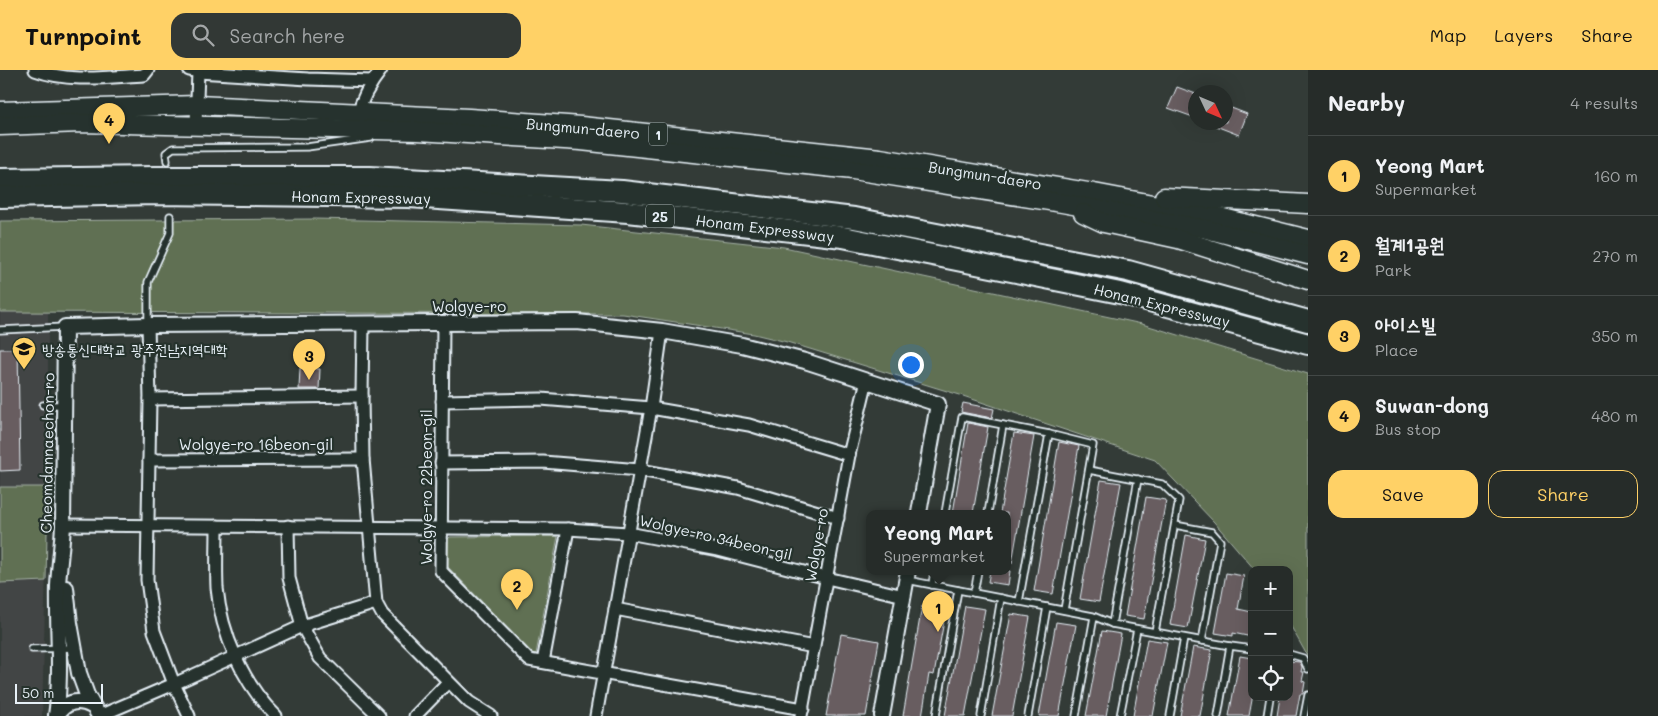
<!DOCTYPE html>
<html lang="en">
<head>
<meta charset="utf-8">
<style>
  body { margin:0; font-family:Mali,"Poor Story",sans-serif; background:#323835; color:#f1f3f6 }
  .controls { position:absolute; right:15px; bottom:15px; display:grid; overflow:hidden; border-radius:10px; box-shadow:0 5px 20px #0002 }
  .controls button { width:45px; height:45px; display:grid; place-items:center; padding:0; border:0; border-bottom:1px solid #424846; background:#262c29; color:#f1f3f6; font:25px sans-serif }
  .compass { position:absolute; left:1188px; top:15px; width:45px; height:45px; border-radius:50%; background:#262c29; box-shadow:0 5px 20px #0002; rotate:134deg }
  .scale { position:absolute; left:15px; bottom:12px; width:88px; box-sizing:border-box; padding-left:5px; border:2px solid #e8f1f8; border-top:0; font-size:14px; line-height:18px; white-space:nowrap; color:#e8f1f8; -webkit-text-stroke:4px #26332d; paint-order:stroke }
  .you { position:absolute; left:910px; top:294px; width:18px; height:18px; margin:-12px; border:4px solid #fff; border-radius:50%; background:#1a73e8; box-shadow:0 0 0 8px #1a73e833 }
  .badge { display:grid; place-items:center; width:32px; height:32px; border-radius:50%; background:#ffd166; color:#111; font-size:16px; font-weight:700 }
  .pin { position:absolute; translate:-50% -41px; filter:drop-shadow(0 1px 2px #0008) }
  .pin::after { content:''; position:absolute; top:26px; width:18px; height:15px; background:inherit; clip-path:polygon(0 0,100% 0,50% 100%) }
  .popup { position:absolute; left:866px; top:440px; width:145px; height:65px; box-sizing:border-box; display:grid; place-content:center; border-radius:10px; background:#262c29; filter:drop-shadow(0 1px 4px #0005); font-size:16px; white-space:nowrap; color:#a4a7a8 }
  .popup b { font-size:19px; color:#f1f3f6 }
  .popup::after { content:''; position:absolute; left:50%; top:100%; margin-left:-10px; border:10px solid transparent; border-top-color:#262c29 }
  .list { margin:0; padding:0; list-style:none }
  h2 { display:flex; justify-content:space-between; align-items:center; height:65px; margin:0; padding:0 20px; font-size:21px }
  h2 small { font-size:16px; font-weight:400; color:#a4a7a8 }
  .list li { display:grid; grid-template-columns:32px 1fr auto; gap:15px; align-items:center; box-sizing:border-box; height:80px; padding:0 20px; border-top:1px solid #424846 }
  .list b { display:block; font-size:19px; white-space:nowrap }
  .list p { margin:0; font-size:16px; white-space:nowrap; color:#a4a7a8 }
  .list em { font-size:16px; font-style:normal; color:#a4a7a8 }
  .actions { display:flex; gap:10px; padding:15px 20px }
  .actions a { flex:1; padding:11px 0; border:1px solid #ffd166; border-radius:15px; text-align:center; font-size:18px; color:#ffd166 }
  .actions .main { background:#ffd166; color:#111 }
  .icon { flex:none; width:28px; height:28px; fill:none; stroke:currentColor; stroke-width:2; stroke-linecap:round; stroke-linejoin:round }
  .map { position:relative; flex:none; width:1308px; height:646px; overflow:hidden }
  header { display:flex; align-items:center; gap:30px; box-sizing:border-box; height:70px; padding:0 25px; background:#ffd166; color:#111 }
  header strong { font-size:24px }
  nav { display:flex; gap:28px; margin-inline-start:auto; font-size:18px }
  .search { width:350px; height:45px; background:#323835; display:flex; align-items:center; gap:12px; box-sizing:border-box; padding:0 18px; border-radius:15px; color:#a4a7a8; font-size:19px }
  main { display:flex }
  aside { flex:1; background:#262c29 }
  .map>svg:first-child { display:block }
  .built { fill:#434544 }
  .green { fill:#607052; stroke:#a4b0a5 }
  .building { fill:#685d61; stroke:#e8f1f8 }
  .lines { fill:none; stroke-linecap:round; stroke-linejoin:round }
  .service-casing { stroke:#e8f1f8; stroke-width:9 }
  .minor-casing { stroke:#e8f1f8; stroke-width:15 }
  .tertiary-casing { stroke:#e8f1f8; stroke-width:18 }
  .primary-casing { stroke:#e8f1f8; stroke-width:21 }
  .motorway-casing { stroke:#e8f1f8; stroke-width:24 }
  .service { stroke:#26332d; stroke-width:5.5 }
  .minor { stroke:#26332d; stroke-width:11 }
  .tertiary { stroke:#26332d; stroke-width:14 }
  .primary { stroke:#26332d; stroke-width:18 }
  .motorway { stroke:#26332d; stroke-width:20 }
  .labels { text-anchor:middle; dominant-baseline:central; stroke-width:4.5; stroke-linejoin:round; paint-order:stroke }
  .shield { fill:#26332d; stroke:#aeb8bb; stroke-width:1 }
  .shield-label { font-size:14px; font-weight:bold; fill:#e8f1f8 }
  .street-label { font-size:15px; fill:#e8f1f8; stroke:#26332d }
  .poi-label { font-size:15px; fill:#e8f1f8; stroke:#26332d; text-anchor:start }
</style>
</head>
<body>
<header>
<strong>Turnpoint</strong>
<div class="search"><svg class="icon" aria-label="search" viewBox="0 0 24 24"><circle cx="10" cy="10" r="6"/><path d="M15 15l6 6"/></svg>Search here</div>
<nav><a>Map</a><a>Layers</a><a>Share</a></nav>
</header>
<main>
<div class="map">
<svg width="1308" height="646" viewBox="0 0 1308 646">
  <rect width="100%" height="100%" fill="#333b37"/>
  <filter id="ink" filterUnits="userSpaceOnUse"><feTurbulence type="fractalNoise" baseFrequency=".02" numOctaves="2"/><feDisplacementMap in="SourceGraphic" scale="10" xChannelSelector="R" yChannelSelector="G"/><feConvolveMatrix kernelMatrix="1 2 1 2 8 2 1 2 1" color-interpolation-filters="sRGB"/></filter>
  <g filter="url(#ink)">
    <path class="built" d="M0 242H48V417L42 646H0Z"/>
    <g class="green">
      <path d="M315 149 581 155 784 177 1142 254 1308 304V587L1289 553V500H1255L1214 452 1155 390 960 325 787 272 754 264 623 244 0 242V151Z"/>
      <path d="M0 417H48L46 511 0 513Z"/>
      <path d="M558 466 536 584 532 583 447 496V470L450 467Z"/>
    </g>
    <g class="building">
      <path d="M1177 17 1196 24V48L1168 38Z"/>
      <path d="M1226 36 1247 44 1239 65 1208 53 1226 52Z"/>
      <path d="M0 279H18L20 400 0 401Z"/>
      <path d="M300 298 320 299 319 319H299Z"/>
      <path d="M963 333 994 339 992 348 961 342Z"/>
      <path d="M968 353 988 357 973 443H953Z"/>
      <path d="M1014 363 1034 366 1012 493H1007V443H1000Z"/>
      <path d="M1059 372 1079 376 1053 524 1034 521Z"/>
      <path d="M1101 410 1121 413 1099 532 1080 529Z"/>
      <path d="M1146 427 1166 430 1144 549 1125 546Z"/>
      <path d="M1186 465 1205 469 1188 558 1170 555Z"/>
      <path d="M990 501H1010L1008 515 988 512Z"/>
      <path d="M1226 503 1244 506 1238 539 1252 542V567L1233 563V566L1215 563Z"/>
      <path d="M922 536 946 540 934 605 929 604 922 646H903Z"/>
      <path d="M965 536 985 539 965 646H945Z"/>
      <path d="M1011 544 1030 547 1012 646H992Z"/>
      <path d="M1056 552 1076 555 1059 646H1039Z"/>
      <path d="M1102 561 1121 564 1106 646H1086Z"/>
      <path d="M841 564 879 571 866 646H826Z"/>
      <path d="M1147 569 1167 572 1153 646H1133Z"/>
      <path d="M1193 577 1212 580 1200 646H1180Z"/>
      <path d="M1240 586 1252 588V630L1249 646H1229Z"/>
      <path d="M1289 591 1300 592 1302 597 1301 602H1304L1302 611 1305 612 1303 624H1300L1296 646H1277L1280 627H1289Z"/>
    </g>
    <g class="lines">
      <defs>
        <g id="service">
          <path d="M167 91 166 83 173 78 307 77 371 68"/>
          <path d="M148 254V212L170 163V146"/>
          <path d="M0 260 65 257"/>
          <path d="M43 335H63"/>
          <path d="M1089 400 1162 414 1179 430 1155 562"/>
          <path d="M945 443 962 347 1049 364 1093 375 1064 540"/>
          <path d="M988 443 1003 355"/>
          <path d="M1175 455 1212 462 1220 471 1202 571"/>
          <path d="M907 510 1093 546 1112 554 1230 576 1252 579"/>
          <path d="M932 515 934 501"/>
          <path d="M974 523 978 501"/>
          <path d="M1019 532 1049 364"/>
          <path d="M1112 554 1138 409"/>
          <path d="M32 579 74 578"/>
          <path d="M1289 584 1303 588 1308 599"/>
          <path d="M936 646 958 520"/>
          <path d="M981 646 1001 528"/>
          <path d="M1028 646 1047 537"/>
          <path d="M1076 646 1094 547"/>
          <path d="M1120 646 1137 559"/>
          <path d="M1170 646 1184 568"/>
          <path d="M1218 646 1230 576"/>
          <path d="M1267 646 1270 627"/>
          <path d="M1304 646 1308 625"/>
        </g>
        <g id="minor">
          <path d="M35 0C70 13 108 7 144 5L148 0"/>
          <path d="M189 0 198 2 308 9 372 11"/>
          <path d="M358 44C362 27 370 14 381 0"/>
          <path d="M196 55 198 2"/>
          <path d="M443 252 441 501 529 590 803 639"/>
          <path d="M363 254 362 326 363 389 376 533 382 544 469 632 491 646"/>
          <path d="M148 255 150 329 147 510 154 561 174 614 189 646"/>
          <path d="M150 329 362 326"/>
          <path d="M442 331 541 329 651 338 749 355 849 385"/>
          <path d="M149 390 363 389"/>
          <path d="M441 393 543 392 640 400 738 418 838 448"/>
          <path d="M63 455 568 459 628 463 718 480 827 508 904 526"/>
          <path d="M217 456C217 476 216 497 217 518 221 563 243 614 276 646"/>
          <path d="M288 456 289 508 302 556 320 588 379 646"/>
          <path d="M615 539 814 577"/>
          <path d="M543 592 568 459"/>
          <path d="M99 646 174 614 302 556 376 533"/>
          <path d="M415 646 448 612"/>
          <path d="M596 646 651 338 662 261"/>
          <path d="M801 646 849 385 867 310"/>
        </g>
        <g id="tertiary">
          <path d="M66 518 70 553 79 603 87 625 99 646"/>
          <path d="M56 646C62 603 57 560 58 516 59 496 62 476 63 455L65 257 148 255 577 252 662 261 742 275 805 291 938 334 919 443"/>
          <path d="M56 646C65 632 77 628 92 636"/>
          <path d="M882 646 908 501"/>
        </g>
        <g id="primary">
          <path d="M0 41 197 35 469 48 581 56 880 88 1094 123 1211 145 1308 169"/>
          <path d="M0 56 81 53 418 61 581 71 853 100 1062 133 1206 159 1308 185"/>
          <path d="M1164 127 1308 134"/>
          <path d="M1083 143 1104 153 1178 169 1308 210"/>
        </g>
        <g id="motorway">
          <path d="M0 109 155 107H370L622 121 854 148 1128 201 1308 251"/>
          <path d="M0 127 157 124 409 127 628 142 843 167 1120 223 1308 274"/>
        </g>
      </defs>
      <use href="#service" class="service-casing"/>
      <use href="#minor" class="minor-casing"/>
      <use href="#tertiary" class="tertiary-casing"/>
      <use href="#primary" class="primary-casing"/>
      <use href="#motorway" class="motorway-casing"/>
      <use href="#service" class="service"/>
      <use href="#minor" class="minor"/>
      <use href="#tertiary" class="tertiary"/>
      <use href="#primary" class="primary"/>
      <use href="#motorway" class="motorway"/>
    </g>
  </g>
  <defs>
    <symbol id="university-pin" viewBox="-11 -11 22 30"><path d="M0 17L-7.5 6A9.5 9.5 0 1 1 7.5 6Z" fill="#ffd166" stroke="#26332d"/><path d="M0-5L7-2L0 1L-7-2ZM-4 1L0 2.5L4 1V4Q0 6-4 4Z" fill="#111"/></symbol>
  </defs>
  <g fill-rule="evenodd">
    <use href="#university-pin" x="10" y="265" width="28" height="38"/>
  </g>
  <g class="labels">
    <g class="shield">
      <rect x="649" y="52.5" width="18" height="23" rx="4"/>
      <rect x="646" y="134.5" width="28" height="23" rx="4"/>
    </g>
    <g class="shield-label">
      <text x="658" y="64">1</text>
      <text x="660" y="146">25</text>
    </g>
    <g class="street-label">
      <text transform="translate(583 58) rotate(5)">Bungmun-daero</text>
      <text transform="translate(985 105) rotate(9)">Bungmun-daero</text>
      <text transform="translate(361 127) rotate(1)">Honam Expressway</text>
      <text transform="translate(765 158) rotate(7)">Honam Expressway</text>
      <text transform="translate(1162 235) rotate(14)">Honam Expressway</text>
      <text x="469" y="236">Wolgye-ro</text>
      <text x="256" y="374">Wolgye-ro 16beon-gil</text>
      <text transform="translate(47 383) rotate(-89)">Cheomdannaechon-ro</text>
      <text transform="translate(426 417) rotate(-90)">Wolgye-ro 22beon-gil</text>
      <text transform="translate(716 467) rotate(13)">Wolgye-ro 34beon-gil</text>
      <text transform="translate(816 475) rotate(-80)">Wolgye-ro</text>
    </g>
    <g class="poi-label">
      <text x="42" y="279">방송통신대학교 광주전남지역대학</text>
    </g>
  </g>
</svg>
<div class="controls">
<button>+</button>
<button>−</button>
<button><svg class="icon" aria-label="locate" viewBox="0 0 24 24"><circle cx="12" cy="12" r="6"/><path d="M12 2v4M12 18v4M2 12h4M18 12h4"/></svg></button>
</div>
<svg class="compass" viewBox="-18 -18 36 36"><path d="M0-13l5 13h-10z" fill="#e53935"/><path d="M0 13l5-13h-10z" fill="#a4a7a8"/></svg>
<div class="scale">50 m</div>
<div class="you"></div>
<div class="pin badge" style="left:938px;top:562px">1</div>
<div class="popup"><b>Yeong Mart</b>Supermarket</div>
<div class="pin badge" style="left:517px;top:540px">2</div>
<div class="pin badge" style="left:309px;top:310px">3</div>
<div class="pin badge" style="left:109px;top:74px">4</div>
</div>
<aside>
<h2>Nearby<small>4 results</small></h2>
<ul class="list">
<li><span class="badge">1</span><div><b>Yeong Mart</b><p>Supermarket</p></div><em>160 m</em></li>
<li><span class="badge">2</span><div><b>월계1공원</b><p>Park</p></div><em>270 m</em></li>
<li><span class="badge">3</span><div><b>아이스빌</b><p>Place</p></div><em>350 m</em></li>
<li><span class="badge">4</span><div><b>Suwan-dong</b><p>Bus stop</p></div><em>480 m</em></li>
</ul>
<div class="actions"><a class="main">Save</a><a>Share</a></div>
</aside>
</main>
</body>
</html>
